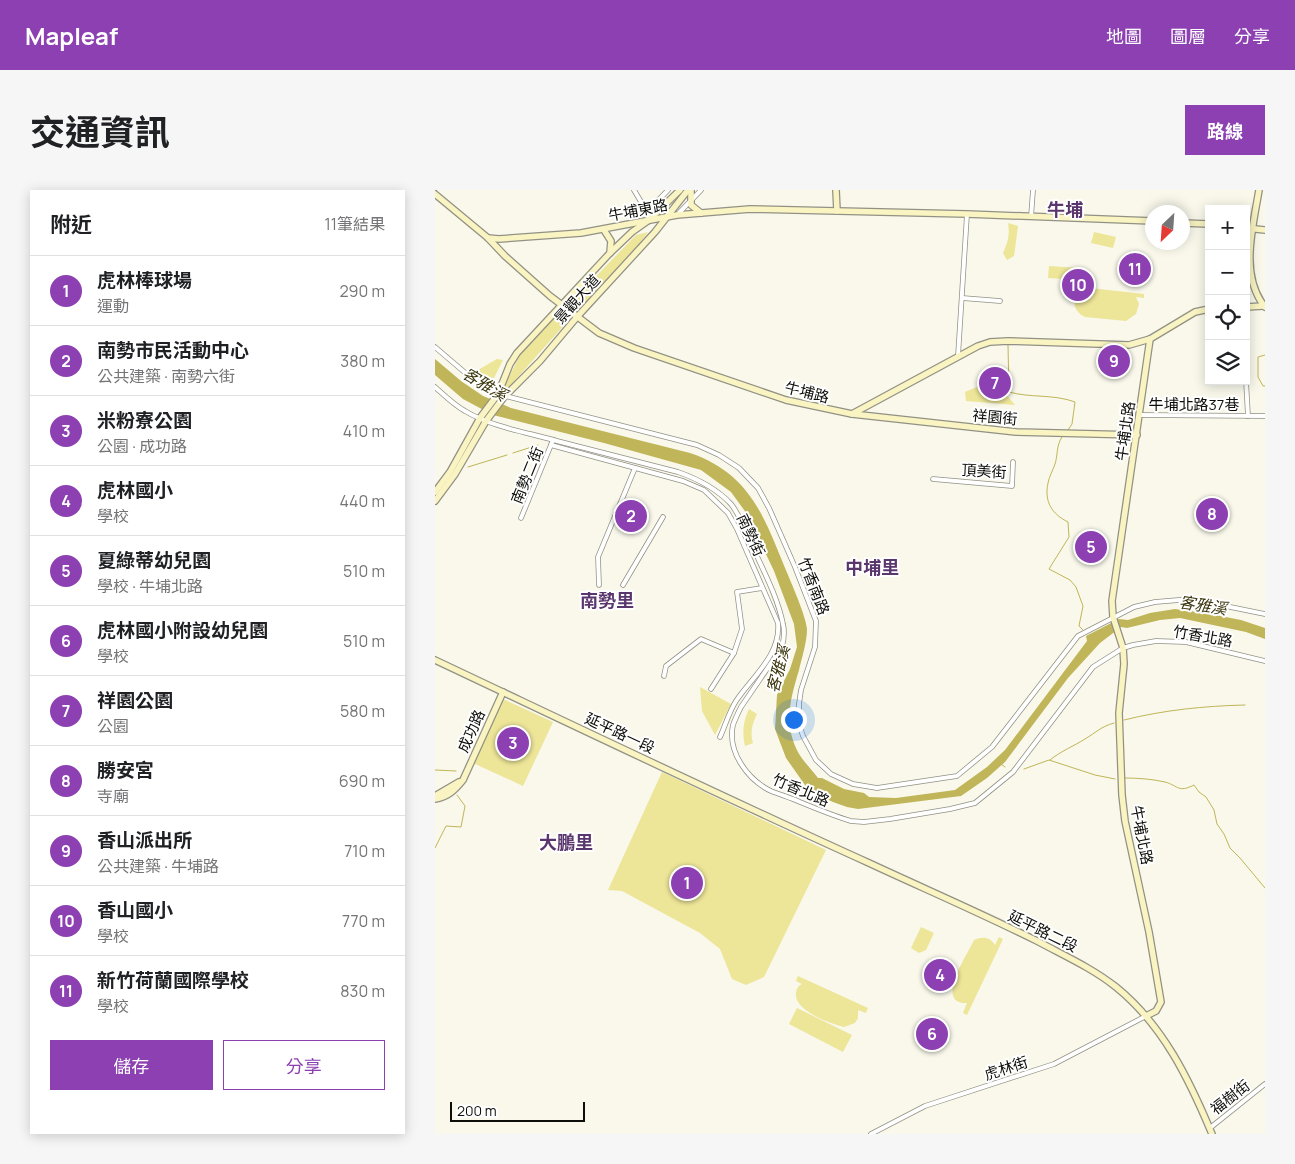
<!DOCTYPE html>
<html lang="zh-TW">
<head>
<meta charset="utf-8">
<style>
  body { margin:0; font-family:Manrope,"Noto Sans TC",sans-serif; background:#f6f6f6; color:#202124 }
  .controls { position:absolute; right:15px; top:15px; display:grid; overflow:hidden; border-radius:0px; box-shadow:0 2px 12px #0003 }
  .controls button { width:45px; height:45px; display:grid; place-items:center; padding:0; border:0; border-bottom:1px solid #e0e0e0; background:#fff; color:#202124; font:25px sans-serif }
  .compass { position:absolute; left:710px; top:15px; width:45px; height:45px; border-radius:50%; background:#fff; box-shadow:0 2px 12px #0003; rotate:205deg }
  .scale { position:absolute; left:15px; bottom:12px; width:135px; box-sizing:border-box; padding-left:5px; border:2px solid #0d0d09; border-top:0; font-size:14px; line-height:18px; white-space:nowrap; color:#0d0d09; -webkit-text-stroke:4px #fff; paint-order:stroke }
  .you { position:absolute; left:358px; top:529px; width:18px; height:18px; margin:-12px; border:4px solid #fff; border-radius:50%; background:#1a73e8; box-shadow:0 0 0 8px #1a73e833 }
  .badge { display:grid; place-items:center; width:32px; height:32px; border-radius:50%; background:#8c40b1; color:#fff; font-size:16px; font-weight:700 }
  .pin { position:absolute; translate:-50% -50%; border:2px solid #fff; box-shadow:0 1px 5px #0006 }
  .list { margin:0; padding:0; list-style:none }
  h2 { display:flex; justify-content:space-between; align-items:center; height:65px; margin:0; padding:0 20px; font-size:21px }
  h2 small { font-size:16px; font-weight:400; color:#757577 }
  .list li { display:grid; grid-template-columns:32px 1fr auto; gap:15px; align-items:center; box-sizing:border-box; height:70px; padding:0 20px; border-top:1px solid #e0e0e0 }
  .list b { display:block; font-size:19px; white-space:nowrap }
  .list p { margin:0; font-size:16px; white-space:nowrap; color:#757577 }
  .list em { font-size:16px; font-style:normal; color:#757577 }
  .actions { display:flex; gap:10px; padding:15px 20px }
  .actions a { flex:1; padding:11px 0; border:1px solid #8c40b1; border-radius:0px; text-align:center; font-size:18px; color:#8c40b1 }
  .actions .main { background:#8c40b1; color:#fff }
  .icon { flex:none; width:28px; height:28px; fill:none; stroke:currentColor; stroke-width:2; stroke-linecap:round; stroke-linejoin:round }
  .map { position:relative; flex:none; width:830px; height:944px; overflow:hidden; border-radius:0px }
  header { display:flex; align-items:center; gap:30px; box-sizing:border-box; height:70px; padding:0 25px; background:#8c40b1; color:#fff }
  header strong { font-size:24px }
  nav { display:flex; gap:28px; margin-inline-start:auto; font-size:18px }
  .intro { display:flex; align-items:center; justify-content:space-between; box-sizing:border-box; height:120px; padding:0 30px }
  h1 { margin:0; font-size:35px }
  .button { padding:12px 22px; border-radius:0px; background:#8c40b1; color:#fff; font-size:18px; font-weight:700 }
  main { display:flex; gap:30px; padding:0 30px }
  aside { flex:1; background:#fff; border-radius:0px; box-shadow:0 2px 12px #0003 }
  .map>svg:first-child { display:block }
  .green { fill:#ede598 }
  .water { fill:#c0b558 }
  .lines { fill:none; stroke-linecap:round; stroke-linejoin:round }
  .stream { stroke:#c0b558; stroke-width:1 }
  .street-casing { stroke:#929185; stroke-width:5.5 }
  .secondary-casing { stroke:#929185; stroke-width:8 }
  .street { stroke:#fff; stroke-width:4 }
  .secondary { stroke:#f9f4c1; stroke-width:5.5 }
  .labels { text-anchor:middle; dominant-baseline:central; stroke-width:4; stroke-linejoin:round; paint-order:stroke }
  .street-label { font-size:15px; fill:#0d0d09; stroke:#fff }
  .water-label { font-size:16px; font-style:italic; fill:#3b360d; stroke:#fff }
  .quarter-label { font-size:18px; font-weight:bold; fill:#5a366e; stroke:#fff }
</style>
</head>
<body>
<header>
<strong>Mapleaf</strong>
<nav><a>地圖</a><a>圖層</a><a>分享</a></nav>
</header>
<div class="intro"><h1>交通資訊</h1><a class="button">路線</a></div>
<main>
<aside>
<h2>附近<small>11筆結果</small></h2>
<ul class="list">
<li><span class="badge">1</span><div><b>虎林棒球場</b><p>運動</p></div><em>290 m</em></li>
<li><span class="badge">2</span><div><b>南勢市民活動中心</b><p>公共建築 · 南勢六街</p></div><em>380 m</em></li>
<li><span class="badge">3</span><div><b>米粉寮公園</b><p>公園 · 成功路</p></div><em>410 m</em></li>
<li><span class="badge">4</span><div><b>虎林國小</b><p>學校</p></div><em>440 m</em></li>
<li><span class="badge">5</span><div><b>夏綠蒂幼兒園</b><p>學校 · 牛埔北路</p></div><em>510 m</em></li>
<li><span class="badge">6</span><div><b>虎林國小附設幼兒園</b><p>學校</p></div><em>510 m</em></li>
<li><span class="badge">7</span><div><b>祥園公園</b><p>公園</p></div><em>580 m</em></li>
<li><span class="badge">8</span><div><b>勝安宮</b><p>寺廟</p></div><em>690 m</em></li>
<li><span class="badge">9</span><div><b>香山派出所</b><p>公共建築 · 牛埔路</p></div><em>710 m</em></li>
<li><span class="badge">10</span><div><b>香山國小</b><p>學校</p></div><em>770 m</em></li>
<li><span class="badge">11</span><div><b>新竹荷蘭國際學校</b><p>學校</p></div><em>830 m</em></li>
</ul>
<div class="actions"><a class="main">儲存</a><a>分享</a></div>
</aside>
<div class="map">
<svg width="830" height="944" viewBox="0 0 830 944">
  <rect width="100%" height="100%" fill="#f9f8eb"/>
  <g class="green">
    <path d="M573 33 583 36 579 66 572 70 568 63C573 52 575 45 573 33Z"/>
    <path d="M213 42 199 61 144 120 136 112 201 45Z"/>
    <path d="M659 42 681 47 678 58 656 53Z"/>
    <path d="M614 76 644 78 643 90 613 88Z"/>
    <path d="M637 96 709 104V108L701 107 704 114 701 124 691 131 650 127C638 121 637 111 644 101L636 100Z"/>
    <path d="M122 125 132 132 72 199 69 197 85 165Z"/>
    <path d="M62 169 68 170 55 196 36 184Z"/>
    <path d="M570 185 571 204 580 215 531 211 530 202Z"/>
    <path d="M265 497 296 514 280 545 267 521Z"/>
    <path d="M68 509 118 532 88 596 38 573Z"/>
    <path d="M314 519 322 524C317 534 315 542 318 553L310 556C307 542 308 532 314 519Z"/>
    <path d="M227 582 391 660 329 787 311 795 297 789 285 759 265 743 187 701 173 700Z"/>
    <path d="M486 737 499 743 491 760 484 763 476 758Z"/>
    <path d="M564 747 568 749 532 825 528 823 532 813C529 813 526 813 524 812 505 804 534 762 539 750 548 746 555 747 560 755Z"/>
    <path d="M363 786 433 818 431 823 423 820V828L420 833 409 837C396 834 358 820 361 803 362 798 363 796 367 794L361 791Z"/>
    <path d="M362 818 417 845 408 862 354 834Z"/>
  </g>
  <path class="water" d="M0 169 26 191 48 206 76 218 255 263C317 284 330 330 353 385 358 397 371 427 372 439 372 452 367 467 364 480 355 510 348 535 364 564 369 572 377 580 383 588H387L409 599 429 603 434 607 461 608 520 600 552 577 570 560 652 451 651 446 684 429 693 430 715 423 740 419 770 423 806 430 830 438V449L811 442 745 428 725 430 692 438 686 437 665 453 633 488 570 572 552 588 526 606 423 619 412 617 398 612 383 605 370 595 351 568 340 539 342 505 355 479 362 457 359 434 339 381 312 324 296 302 266 280 169 253 58 225 28 209 0 185Z"/>
  <g class="lines">
    <g class="stream">
      <path d="M573 155 574 202C595 208 619 204 640 212L637 234 633 240"/>
      <path d="M830 165 823 167V187L828 196H830"/>
      <path d="M627 247C621 256 623 265 620 274 618 280 614 287 613 293 609 312 617 324 633 332L634 347 614 379 635 390 641 397 648 416 644 436 648 440"/>
      <path d="M78 263 103 255"/>
      <path d="M33 277 72 265"/>
      <path d="M689 530C729 520 769 516 810 515"/>
      <path d="M615 570C626 561 639 556 650 549 662 542 665 537 679 533"/>
      <path d="M566 574 570 577"/>
      <path d="M589 579 614 570 660 585 680 589"/>
      <path d="M0 580 21 581"/>
      <path d="M690 588C703 588 717 589 730 592 744 596 743 603 759 595L764 602 771 607 779 620 782 634 789 644 795 658 805 668 830 698"/>
      <path d="M0 658 11 636 26 637 30 616 22 605"/>
    </g>
    <defs>
      <g id="street">
        <path d="M199 0 212 22 214 30"/>
        <path d="M212 22 233 0"/>
        <path d="M242 25 266 0"/>
        <path d="M596 27 598 0"/>
        <path d="M527 108 565 111"/>
        <path d="M0 157 34 186 63 204 262 255 284 265 304 278 323 298 334 318 360 377 381 431 380 457 366 500 364 514V534L368 546 381 570 396 584 418 594 442 598 522 586 557 557 643 446 699 417 720 412 756 409 830 424"/>
        <path d="M523 166 532 24"/>
        <path d="M811 191 813 226"/>
        <path d="M0 197C10 206 19 215 30 221 57 237 90 242 119 250"/>
        <path d="M705 225 830 226"/>
        <path d="M116 255 248 291 269 300 293 323 302 339 343 433C346 465 317 487 301 511 294 522 290 536 285 547"/>
        <path d="M498 289 577 296 578 272"/>
        <path d="M86 328 118 250 243 282C263 289 281 298 296 314 304 324 310 339 315 351 327 378 342 405 348 434 350 442 349 449 347 457L306 517C303 523 300 529 298 535 292 562 313 590 336 601 346 605 356 608 365 612 382 619 399 626 416 631L429 632 455 629 515 619 540 613 578 582 658 477 688 458 698 455 721 451 751 452 830 471"/>
        <path d="M164 395 163 367 200 278"/>
        <path d="M188 395 228 327"/>
        <path d="M229 486 231 476 266 449 299 463"/>
        <path d="M276 499 299 463 307 439 302 402 327 398"/>
        <path d="M775 938 830 894"/>
        <path d="M436 944 490 916 619 874 711 826"/>
      </g>
      <g id="secondary">
        <path d="M256 0V15L266 23"/>
        <path d="M401 0 402 21"/>
        <path d="M824 0C818 37 804 85 830 117"/>
        <path d="M0 4 53 48 70 66 115 106 164 143 199 158 351 210 417 224 543 156 555 152 573 151 694 155 715 149 760 122 774 119"/>
        <path d="M748 33 774 34"/>
        <path d="M811 38 830 40"/>
        <path d="M169 40 176 51 175 63"/>
        <path d="M53 48 64 49 146 43 242 25 315 19 532 24 718 31"/>
        <path d="M811 117 828 116"/>
        <path d="M417 224 581 242 702 245"/>
        <path d="M0 302 15 282 45 228 63 204 75 174 82 163 175 63 197 42 214 30 245 0"/>
        <path d="M0 311 20 284 51 231 69 207 105 171 142 127 220 42 253 0"/>
        <path d="M0 470C144 538 288 607 434 673 490 699 548 724 604 752 630 766 657 778 681 797 728 835 754 889 777 944"/>
        <path d="M0 606 24 592"/>
        <path d="M0 609C13 607 20 600 28 590L68 502"/>
        <path d="M711 826 721 821 726 812 714 742 690 631 687 605 684 523 689 474 688 458 678 427 677 411 715 149"/>
      </g>
    </defs>
    <use href="#street" class="street-casing"/>
    <use href="#secondary" class="secondary-casing"/>
    <use href="#street" class="street"/>
    <use href="#secondary" class="secondary"/>
  </g>
  <g class="labels">
    <g class="street-label">
      <text transform="translate(203 20) rotate(-11)">牛埔東路</text>
      <text transform="translate(142 109) rotate(-48)">景觀大道</text>
      <text transform="translate(372 202) rotate(14)">牛埔路</text>
      <text x="759" y="214">牛埔北路37巷</text>
      <text transform="translate(560 227) rotate(5)">祥園街</text>
      <text transform="translate(690 241) rotate(-82)">牛埔北路</text>
      <text transform="translate(549 281) rotate(3)">頂美街</text>
      <text transform="translate(92 285) rotate(-68)">南勢二街</text>
      <text transform="translate(316 345) rotate(65)">南勢街</text>
      <text transform="translate(379 396) rotate(69)">竹香南路</text>
      <text transform="translate(768 446) rotate(10)">竹香北路</text>
      <text transform="translate(36 541) rotate(-66)">成功路</text>
      <text transform="translate(185 543) rotate(25)">延平路一段</text>
      <text transform="translate(366 600) rotate(23)">竹香北路</text>
      <text transform="translate(707 645) rotate(79)">牛埔北路</text>
      <text transform="translate(608 741) rotate(26)">延平路二段</text>
      <text transform="translate(571 878) rotate(-18)">虎林街</text>
      <text transform="translate(795 907) rotate(-38)">福樹街</text>
    </g>
    <g class="water-label">
      <text transform="translate(50 194) rotate(31)">客雅溪</text>
      <text transform="translate(768 415) rotate(9)">客雅溪</text>
      <text transform="translate(343 479) rotate(-75)">客雅溪</text>
    </g>
    <g class="quarter-label">
      <text x="630" y="19">牛埔</text>
      <text x="437" y="377">中埔里</text>
      <text x="172" y="410">南勢里</text>
      <text x="131" y="652">大鵬里</text>
    </g>
  </g>
</svg>
<div class="controls">
<button>+</button>
<button>−</button>
<button><svg class="icon" aria-label="locate" viewBox="0 0 24 24"><circle cx="12" cy="12" r="6"/><path d="M12 2v4M12 18v4M2 12h4M18 12h4"/></svg></button>
<button><svg class="icon" aria-label="layers" viewBox="0 0 24 24"><path d="M12 4l9 5-9 5-9-5zM3 14l9 5 9-5"/></svg></button>
</div>
<svg class="compass" viewBox="-18 -18 36 36"><path d="M0-13l5 13h-10z" fill="#e53935"/><path d="M0 13l5-13h-10z" fill="#757577"/></svg>
<div class="scale">200 m</div>
<div class="you"></div>
<div class="pin badge" style="left:252px;top:693px">1</div>
<div class="pin badge" style="left:196px;top:326px">2</div>
<div class="pin badge" style="left:78px;top:553px">3</div>
<div class="pin badge" style="left:505px;top:785px">4</div>
<div class="pin badge" style="left:656px;top:357px">5</div>
<div class="pin badge" style="left:497px;top:844px">6</div>
<div class="pin badge" style="left:560px;top:193px">7</div>
<div class="pin badge" style="left:777px;top:324px">8</div>
<div class="pin badge" style="left:679px;top:171px">9</div>
<div class="pin badge" style="left:643px;top:95px">10</div>
<div class="pin badge" style="left:700px;top:79px">11</div>
</div>
</main>
</body>
</html>
